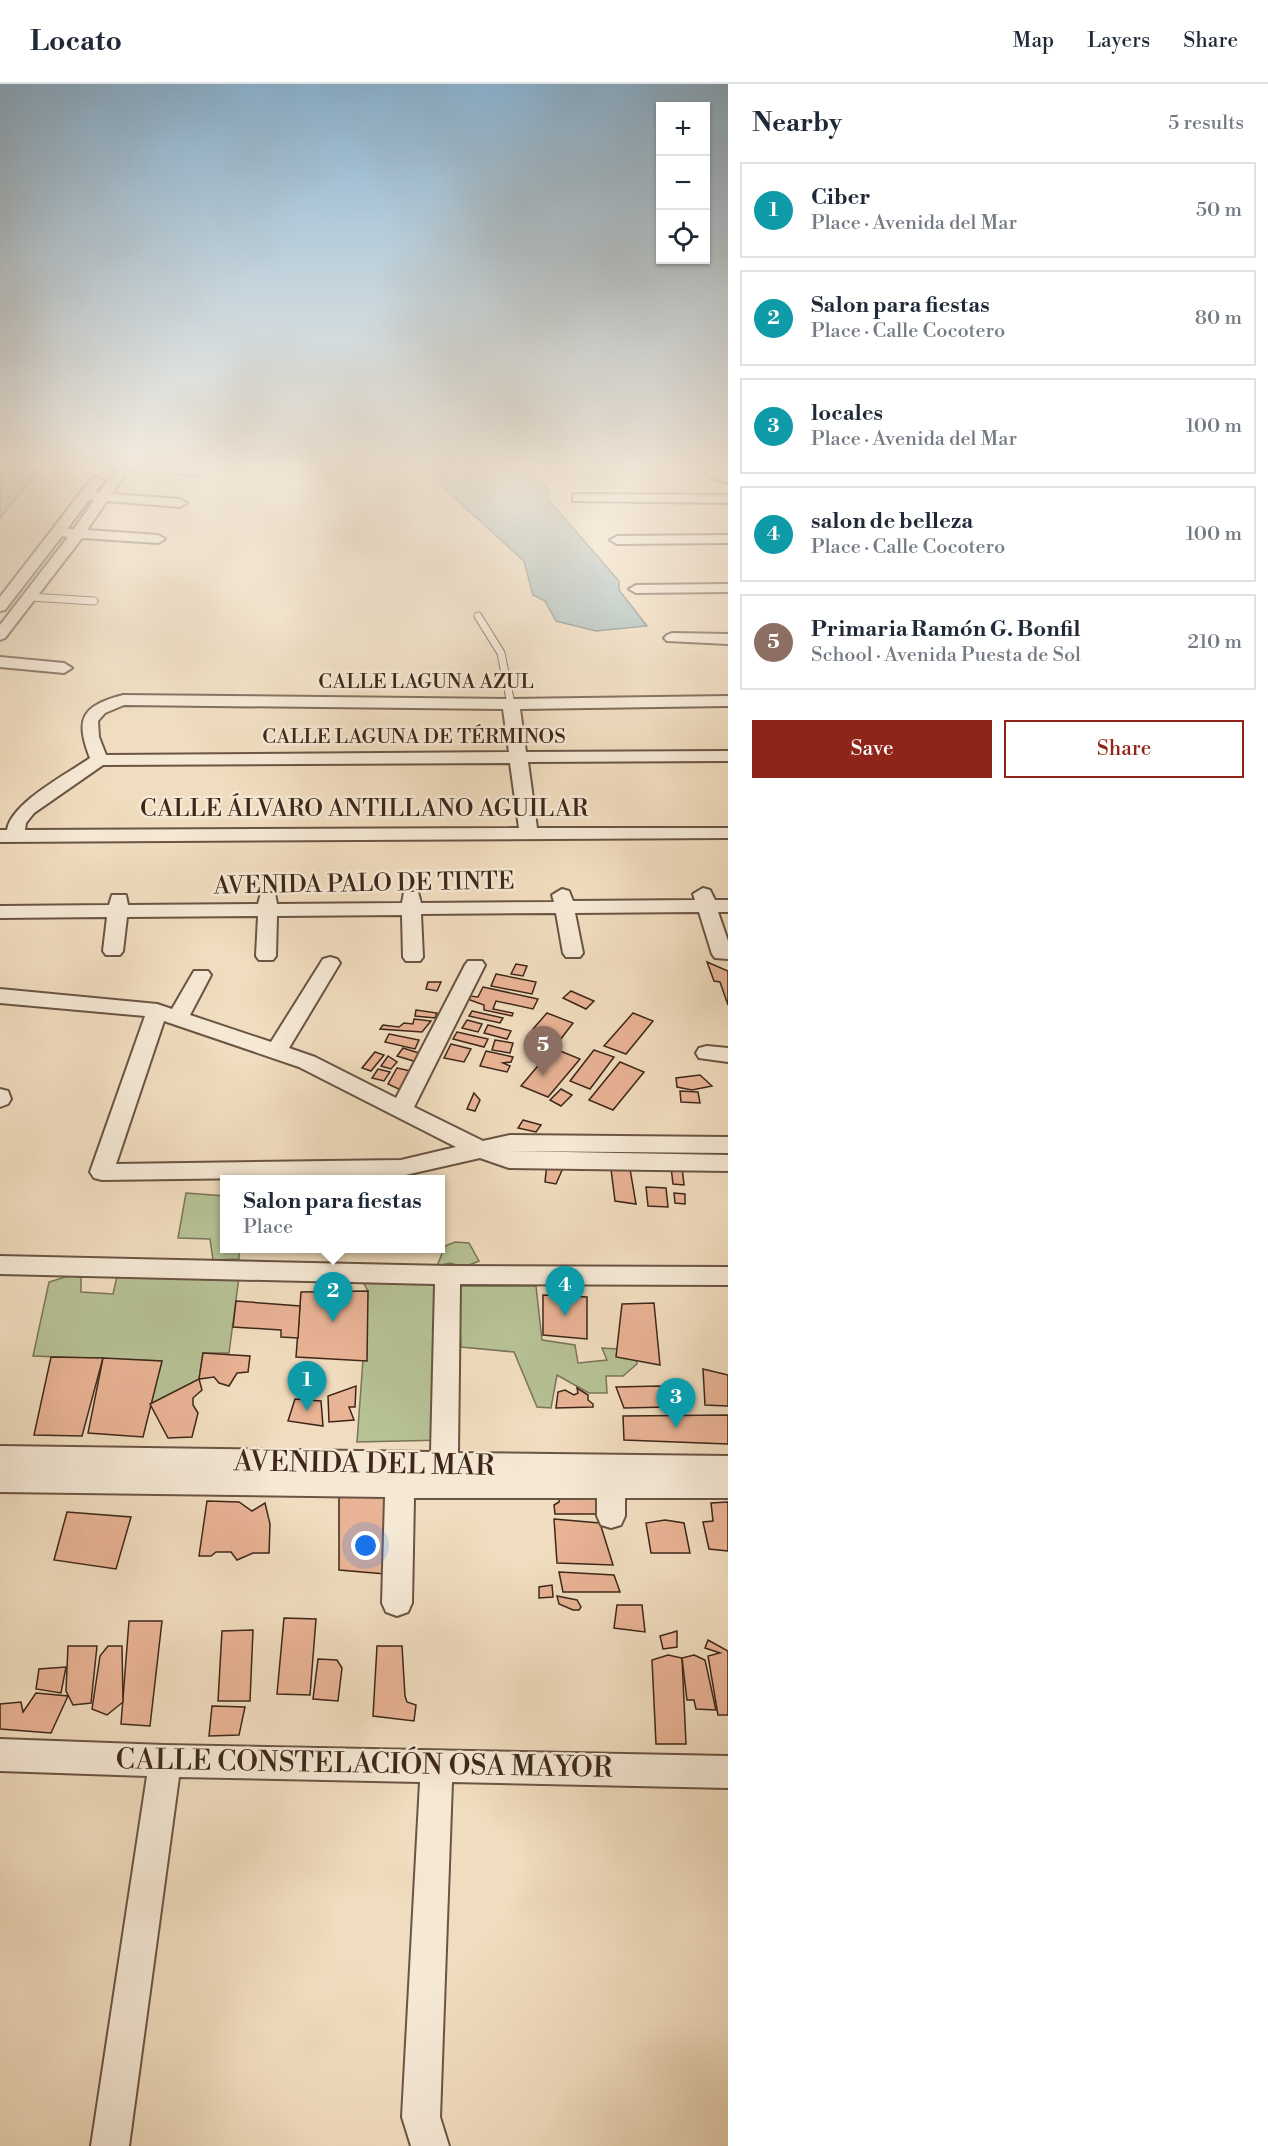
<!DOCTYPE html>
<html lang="en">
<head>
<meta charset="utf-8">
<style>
  body { margin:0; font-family:"Libre Bodoni",serif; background:#f2f2f3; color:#1f2937 }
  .controls { position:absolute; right:18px; top:18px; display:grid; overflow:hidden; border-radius:0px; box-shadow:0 2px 4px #0004 }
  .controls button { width:54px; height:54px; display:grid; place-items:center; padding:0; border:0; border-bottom:2px solid #e0e1e3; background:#fff; color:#1f2937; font:30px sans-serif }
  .you { position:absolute; left:366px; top:1462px; width:21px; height:21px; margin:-15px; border:4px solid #fff; border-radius:50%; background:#1a73e8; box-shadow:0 0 0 9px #1a73e833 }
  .badge { display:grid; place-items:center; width:39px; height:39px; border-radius:50%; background:#8f2418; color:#fff; font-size:20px; font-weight:700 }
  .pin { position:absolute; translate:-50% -50px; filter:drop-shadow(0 2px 3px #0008) }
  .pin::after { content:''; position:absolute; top:32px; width:21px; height:18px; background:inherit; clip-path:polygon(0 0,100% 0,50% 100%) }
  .popup { position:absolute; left:220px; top:1091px; width:225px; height:78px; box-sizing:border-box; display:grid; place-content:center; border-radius:0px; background:#fff; filter:drop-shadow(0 2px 4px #0005); font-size:20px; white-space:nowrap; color:#747a83 }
  .popup b { font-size:22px; color:#1f2937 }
  .popup::after { content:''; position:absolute; left:50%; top:100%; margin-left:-12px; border:12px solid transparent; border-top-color:#fff }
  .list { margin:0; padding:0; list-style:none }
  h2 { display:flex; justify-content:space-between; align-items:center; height:78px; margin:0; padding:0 24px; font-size:26px }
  h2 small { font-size:20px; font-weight:400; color:#747a83 }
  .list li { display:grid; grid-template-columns:39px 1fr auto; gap:18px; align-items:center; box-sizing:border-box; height:96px; margin:0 12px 12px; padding:0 12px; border:2px solid #e0e1e3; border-radius:0px }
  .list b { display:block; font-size:22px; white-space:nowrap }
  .list p { margin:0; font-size:20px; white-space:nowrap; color:#747a83 }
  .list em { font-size:20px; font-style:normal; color:#747a83 }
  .actions { display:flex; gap:12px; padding:18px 24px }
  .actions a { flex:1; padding:14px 0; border:2px solid #8f2418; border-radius:0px; text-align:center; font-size:21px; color:#8f2418 }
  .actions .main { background:#8f2418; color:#fff }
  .icon { flex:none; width:33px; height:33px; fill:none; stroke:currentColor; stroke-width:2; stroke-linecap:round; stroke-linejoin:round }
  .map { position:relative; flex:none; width:728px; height:2062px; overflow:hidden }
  header { display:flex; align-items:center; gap:36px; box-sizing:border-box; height:84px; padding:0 30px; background:#fff; border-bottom:2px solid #e0e1e3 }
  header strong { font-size:28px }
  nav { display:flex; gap:33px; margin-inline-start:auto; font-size:21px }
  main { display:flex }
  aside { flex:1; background:#fff }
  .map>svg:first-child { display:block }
  .green { fill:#b6c194; stroke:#7a7457; stroke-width:1.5 }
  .water { fill:#9fb9bc; stroke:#787f7b; stroke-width:1.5 }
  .building { fill:#e9b395; stroke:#3e271a; stroke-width:1.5 }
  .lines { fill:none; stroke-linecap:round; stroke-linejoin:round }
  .service-casing { stroke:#6a5443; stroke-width:9 }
  .minor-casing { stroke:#6a5443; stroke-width:4 }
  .service { stroke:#f5e8d5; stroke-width:7 }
  .minor { fill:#f5e8d5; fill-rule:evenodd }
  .labels { text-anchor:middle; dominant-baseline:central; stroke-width:5; stroke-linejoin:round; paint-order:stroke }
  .far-street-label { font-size:20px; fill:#3e271a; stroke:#f5e8d5 }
  .street-label { font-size:24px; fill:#3e271a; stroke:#f5e8d5 }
  .near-street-label { font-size:28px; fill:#3e271a; stroke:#f5e8d5 }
</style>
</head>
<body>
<header>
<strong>Locato</strong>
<nav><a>Map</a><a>Layers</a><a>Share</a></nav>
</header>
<main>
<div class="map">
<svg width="728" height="2062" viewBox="0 0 728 2062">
  <rect width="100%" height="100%" fill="#f0dcbe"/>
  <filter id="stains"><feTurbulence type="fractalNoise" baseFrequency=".00333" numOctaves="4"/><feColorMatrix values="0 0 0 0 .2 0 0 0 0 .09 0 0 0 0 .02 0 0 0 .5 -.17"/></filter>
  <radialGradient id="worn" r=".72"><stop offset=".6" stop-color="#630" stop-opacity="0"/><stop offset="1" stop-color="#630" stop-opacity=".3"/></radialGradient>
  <g class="green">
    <path d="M0 384H41L0 434Z"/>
    <path d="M186 1109 225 1112V1164L239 1165V1175L213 1176 210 1155 178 1154Z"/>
    <path d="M455 1158 469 1159 479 1177 464 1183 450 1179 437 1182 445 1162Z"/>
    <path d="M81 1188V1208L113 1210 118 1188 239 1193 229 1269H203L199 1295 150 1320 162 1277 33 1272 49 1198Z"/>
    <path d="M359 1191H448L445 1356 357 1358 368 1207Z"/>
    <path d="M458 1202H536L542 1256 575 1261 578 1279 607 1276 602 1264 636 1266 637 1280 623 1292H606L607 1309H589L557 1291 551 1324 537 1323 514 1268 461 1263Z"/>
  </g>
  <path class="water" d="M429 384H527L550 408 547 414 619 497V506L647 542 596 547 556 537 545 517 533 511 524 477 445 405Z"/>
  <g class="building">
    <path d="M707 878 728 887V921L720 898 714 897Z"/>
    <path d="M516 880 527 882 523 892 511 890Z"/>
    <path d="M496 890 536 898 532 910 491 902Z"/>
    <path d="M428 898H441L437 907 426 905Z"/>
    <path d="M483 903 538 915 533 925 496 917 493 925 513 929 512 932 484 926V921L470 916V912L478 913Z"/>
    <path d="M571 907 594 917 586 925 563 914Z"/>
    <path d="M416 926 437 929 435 934 415 932Z"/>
    <path d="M472 927 503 934 500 939 469 932Z"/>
    <path d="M547 929 573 939 560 956 533 945Z"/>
    <path d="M633 929 653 937 626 970 604 962Z"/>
    <path d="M414 935 431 937 422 948 380 945 383 941 399 943 404 939 413 940Z"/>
    <path d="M467 936 482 940 478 948 462 944Z"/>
    <path d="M488 941 511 947 507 955 484 949Z"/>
    <path d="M457 948 488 955 484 963 453 955Z"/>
    <path d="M389 950 419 956 415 965 385 958Z"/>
    <path d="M495 956 513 959 510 969 492 966Z"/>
    <path d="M451 960 471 965 464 978 444 974Z"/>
    <path d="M403 964 422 970 417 978 397 972Z"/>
    <path d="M553 964 580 975 548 1013 521 1002Z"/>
    <path d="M594 966 614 973 590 1005 570 997Z"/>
    <path d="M486 967 513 973 511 978 503 979 510 982 507 988 480 982Z"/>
    <path d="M375 968 384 971 371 987 362 984Z"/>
    <path d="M388 972 397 978 391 985 381 982Z"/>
    <path d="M620 978 644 988 613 1026 589 1016Z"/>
    <path d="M397 984 415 988 405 1008 388 1000Z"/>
    <path d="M378 985 390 988 384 997 372 994Z"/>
    <path d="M700 991 712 1002 692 1006 677 1003 676 994Z"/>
    <path d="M561 1005 572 1011 561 1022 550 1016Z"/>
    <path d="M680 1007 698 1008 700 1019 681 1018Z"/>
    <path d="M474 1009 480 1016 475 1027 467 1025Z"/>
    <path d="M523 1036 541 1041 536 1048 518 1044Z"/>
    <path d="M547 1079 563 1084 556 1100 545 1098Z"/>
    <path d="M671 1083H682L684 1101 673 1100Z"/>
    <path d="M611 1085H630L636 1120 615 1117Z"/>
    <path d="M646 1103 666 1104 668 1123 648 1122Z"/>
    <path d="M674 1109 685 1110V1120L675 1119Z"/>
    <path d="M368 1207 367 1277 296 1273 301 1208Z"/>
    <path d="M543 1211 587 1213V1255L543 1251Z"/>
    <path d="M236 1217 300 1222 298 1254 281 1253V1246L233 1243Z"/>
    <path d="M654 1219 660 1281 616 1273 622 1220Z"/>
    <path d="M203 1269 250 1272 248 1288 237 1289 229 1302 219 1299 214 1293 199 1295Z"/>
    <path d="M51 1273 103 1274 82 1352 34 1351Z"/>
    <path d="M103 1274 162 1277 143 1353 88 1349Z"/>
    <path d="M703 1285 728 1291V1322L705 1321Z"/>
    <path d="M199 1295 202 1306 193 1314V1321L198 1329 192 1353 168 1354 150 1320Z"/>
    <path d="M356 1302 355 1323H349L354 1336 329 1338 328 1312Z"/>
    <path d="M660 1302 667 1323 624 1324 616 1303Z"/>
    <path d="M577 1304 588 1311V1316L593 1320V1323L556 1324 558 1308 565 1306 574 1311 578 1309Z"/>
    <path d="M295 1315 321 1317 323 1342 288 1337Z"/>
    <path d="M728 1331V1360L624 1356 623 1332Z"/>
    <path d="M339 1404 386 1408 409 1492 339 1486Z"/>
    <path d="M560 1408 602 1411 601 1430H555L554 1421 559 1418Z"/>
    <path d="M207 1417 239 1418 252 1427 265 1419 270 1440 269 1469H253L237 1476 231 1468H216L211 1472H199Z"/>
    <path d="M728 1418V1467L709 1465 703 1438 713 1437 711 1419Z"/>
    <path d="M67 1428 131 1433 116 1485 54 1476Z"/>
    <path d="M554 1435 600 1439 613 1481 557 1479Z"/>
    <path d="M665 1436 684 1439 690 1469H651L646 1439Z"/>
    <path d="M559 1488 614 1491 620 1508H563Z"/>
    <path d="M552 1501 553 1513 539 1514V1503Z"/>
    <path d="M557 1512 577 1516 581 1523 579 1526H573L559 1520Z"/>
    <path d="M617 1521H642L645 1548 614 1544Z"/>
    <path d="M284 1534 316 1535 310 1611 277 1610Z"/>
    <path d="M129 1537H162L150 1642 121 1640Z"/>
    <path d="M253 1546 250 1617H218L222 1547Z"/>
    <path d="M677 1547V1563L663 1565 660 1552Z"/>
    <path d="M708 1556 728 1567V1631H718L708 1572 720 1569 705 1564Z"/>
    <path d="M68 1562H97L91 1619 73 1621 66 1607Z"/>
    <path d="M108 1562H122L123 1618 107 1631 92 1625 100 1572Z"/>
    <path d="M377 1562H402L405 1612 407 1618 416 1621 414 1637 373 1632Z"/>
    <path d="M668 1571 682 1574 686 1660H656L652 1576Z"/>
    <path d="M694 1571 705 1576 716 1626 696 1625 694 1616H687L682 1574Z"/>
    <path d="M318 1575 337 1576 342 1584 338 1617 313 1615Z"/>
    <path d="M66 1583 61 1609 36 1605 39 1585Z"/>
    <path d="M36 1609 68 1612 51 1649 0 1645V1620L21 1618 23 1628Z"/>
    <path d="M212 1622 245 1623 239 1651 209 1652Z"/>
  </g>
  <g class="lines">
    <defs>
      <g id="service">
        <path d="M30 513 94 517"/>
        <path d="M478 532 501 569 511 620"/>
      </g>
      <g id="minor">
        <path d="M117 384H129L112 410 180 415 187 419 180 423 107 417 87 446 158 451 165 455 158 459 82 454 5 554 0 556V541L68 453 62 452 5 526 0 527V513L92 394 97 393 104 397 95 408 99 409ZM89 416H94L74 445H67Z"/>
        <path d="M131 384H203L207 387 201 391 137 388Z"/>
        <path d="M701 384H714L728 391V399L707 392Z"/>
        <path d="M578 410 728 411V419L573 417V411Z"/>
        <path d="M728 451V459L617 460 610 456 617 452Z"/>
        <path d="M728 500V508L636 509 629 505 636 501Z"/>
        <path d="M672 549 728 550V560L667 557 664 554 667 551Z"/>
        <path d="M0 573 64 579 72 584 64 589 0 583Z"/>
        <path d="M123 611 511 615 728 612V622L520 625 526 668 728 667V677L528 678 537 744H728V754L0 758V746H7C11 719 67 690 90 674 75 635 81 622 123 611ZM124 621 503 625 509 668 106 671 99 653 98 637 105 629ZM510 679 519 744 25 746 26 739 34 729 103 681Z"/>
        <path d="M703 804 710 806 715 816H728V828H718L728 857V875L715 874 712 870 699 828 575 829 583 869 580 873H566L563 869 556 829 421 830 423 873 420 877H406L403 873 402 831 277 832 276 872 273 876H259L256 872 258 832 127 833 123 867 120 871H106L103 867 107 833 0 834V822L109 821 112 811H126L128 821 258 820 261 809H275L277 820 402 819 404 808H418L421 819 554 818 552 811 562 805 569 807 573 817 695 816 693 810Z"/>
        <path d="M330 873 337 875 340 879 289 964 315 973 396 1014 465 881 468 877H482L485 881 414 1023 483 1057 510 1051 728 1053V1069L509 1067 728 1071V1087L509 1084 480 1074 401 1092 102 1096 94 1094 90 1088 145 932 0 919V905L157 920 172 925 194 887H208L211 891 190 931 271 958 323 875ZM164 937 299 983 456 1063 401 1076 116 1080Z"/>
        <path d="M707 962 728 964V978L699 974 696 969 699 964Z"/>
        <path d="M0 1005 8 1007 11 1015 8 1020 0 1023Z"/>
        <path d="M0 1172 448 1182 728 1183V1201L460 1200 458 1369 728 1372V1414H625V1432L621 1441 611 1444 601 1441 597 1432V1414H414L412 1519 408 1528 397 1532 386 1528 382 1519 385 1413 0 1408V1362L431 1368 435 1200 0 1190Z"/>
        <path d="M0 1655 165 1661 728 1672V1704L452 1698 440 2033 449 2062H411L402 2033 420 1698 179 1693 129 2062H91L147 1692 0 1687Z"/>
      </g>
    </defs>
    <use href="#service" class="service-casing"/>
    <use href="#minor" class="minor-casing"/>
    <use href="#service" class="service"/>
    <use href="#minor" class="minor"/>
  </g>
  <linearGradient id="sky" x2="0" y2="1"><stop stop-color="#8bb6d6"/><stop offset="0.57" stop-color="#f8efe2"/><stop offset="1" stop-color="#f8efe2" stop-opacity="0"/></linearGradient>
  <rect width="728" height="672" fill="url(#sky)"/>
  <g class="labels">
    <g class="far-street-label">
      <text x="426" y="598">CALLE LAGUNA AZUL</text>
      <text x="414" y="653">CALLE LAGUNA DE TÉRMINOS</text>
    </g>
    <g class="street-label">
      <text x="364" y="725">CALLE ÁLVARO ANTILLANO AGUILAR</text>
      <text transform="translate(364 800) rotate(-1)">AVENIDA PALO DE TINTE</text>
    </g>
    <g class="near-street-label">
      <text transform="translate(364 1380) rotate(1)">AVENIDA DEL MAR</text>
      <text transform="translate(364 1680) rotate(1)">CALLE CONSTELACIÓN OSA MAYOR</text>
    </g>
  </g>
  <rect width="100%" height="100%" filter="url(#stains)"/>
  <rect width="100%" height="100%" fill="url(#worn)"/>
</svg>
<div class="controls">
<button>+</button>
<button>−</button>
<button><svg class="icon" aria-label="locate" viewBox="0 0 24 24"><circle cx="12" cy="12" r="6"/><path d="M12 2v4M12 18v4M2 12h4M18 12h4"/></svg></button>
</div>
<div class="you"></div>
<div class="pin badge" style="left:307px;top:1327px;background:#0f9aa8">1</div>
<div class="pin badge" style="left:333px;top:1238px;background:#0f9aa8">2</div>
<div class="popup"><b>Salon para fiestas</b>Place</div>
<div class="pin badge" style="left:676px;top:1344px;background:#0f9aa8">3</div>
<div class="pin badge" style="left:565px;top:1232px;background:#0f9aa8">4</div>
<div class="pin badge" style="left:543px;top:992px;background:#8d6e63">5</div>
</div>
<aside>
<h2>Nearby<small>5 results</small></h2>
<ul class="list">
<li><span class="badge" style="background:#0f9aa8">1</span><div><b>Ciber</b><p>Place · Avenida del Mar</p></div><em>50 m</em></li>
<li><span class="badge" style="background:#0f9aa8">2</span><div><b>Salon para fiestas</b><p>Place · Calle Cocotero</p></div><em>80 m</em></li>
<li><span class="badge" style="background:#0f9aa8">3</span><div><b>locales</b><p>Place · Avenida del Mar</p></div><em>100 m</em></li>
<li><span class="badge" style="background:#0f9aa8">4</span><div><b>salon de belleza</b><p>Place · Calle Cocotero</p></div><em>100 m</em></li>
<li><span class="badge" style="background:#8d6e63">5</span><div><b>Primaria Ramón G. Bonfil</b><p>School · Avenida Puesta de Sol</p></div><em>210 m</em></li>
</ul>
<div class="actions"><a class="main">Save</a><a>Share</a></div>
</aside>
</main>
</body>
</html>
